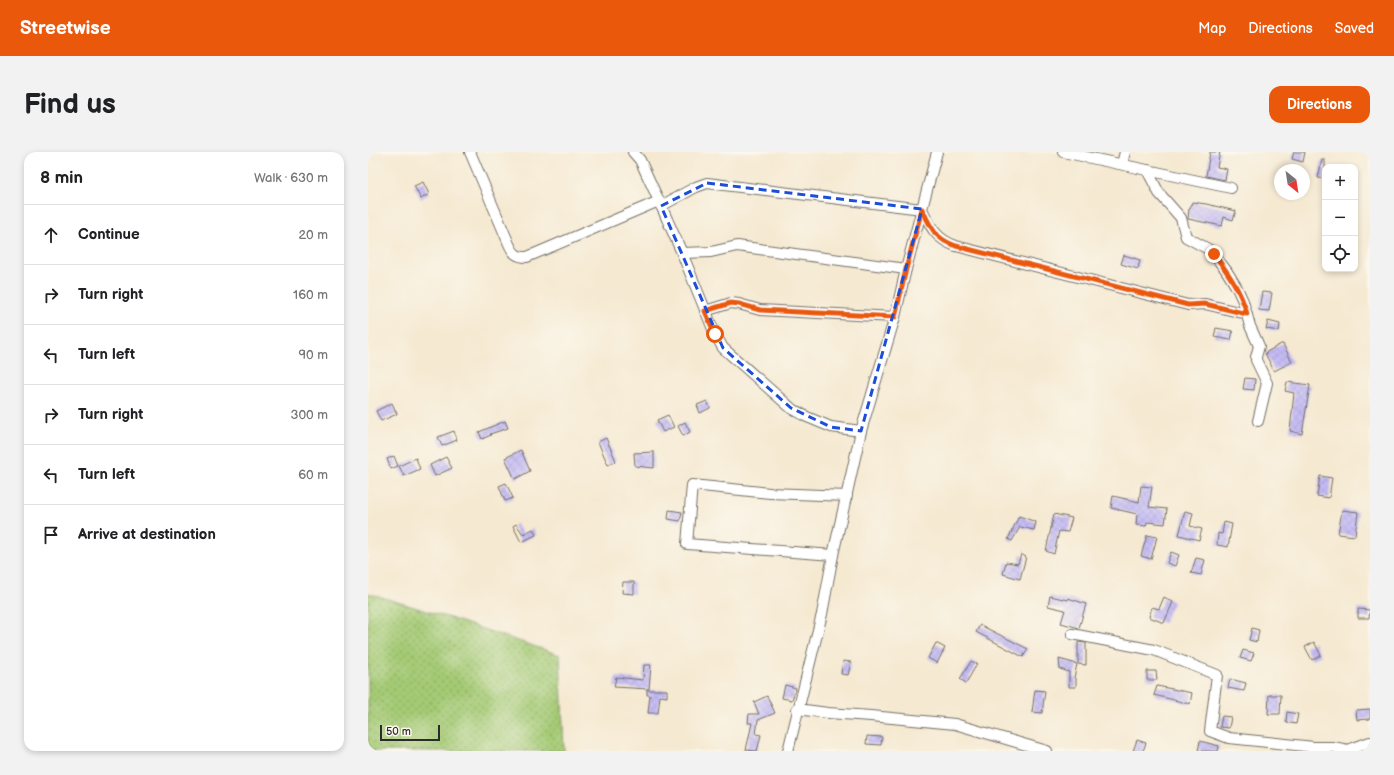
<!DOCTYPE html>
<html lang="en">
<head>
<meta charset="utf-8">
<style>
  body { margin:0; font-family:"Balsamiq Sans",sans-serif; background:#f2f2f2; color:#202124 }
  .controls { position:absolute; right:12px; top:12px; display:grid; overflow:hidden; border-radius:8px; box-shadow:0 2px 6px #0003 }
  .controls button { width:36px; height:36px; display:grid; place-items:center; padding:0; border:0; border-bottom:1px solid #e0e0e0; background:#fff; color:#202124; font:20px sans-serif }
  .compass { position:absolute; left:906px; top:12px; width:36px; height:36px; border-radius:50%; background:#fff; box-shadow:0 2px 6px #0003; rotate:150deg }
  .scale { position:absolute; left:12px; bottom:10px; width:60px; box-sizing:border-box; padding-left:4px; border:2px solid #2b2b2b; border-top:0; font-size:11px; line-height:14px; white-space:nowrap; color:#2b2b2b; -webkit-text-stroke:3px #fbf7ec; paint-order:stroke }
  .stop { position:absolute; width:12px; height:12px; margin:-9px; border:3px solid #ea580c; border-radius:50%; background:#fff }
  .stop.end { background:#ea580c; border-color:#fff; box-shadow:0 1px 4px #0008 }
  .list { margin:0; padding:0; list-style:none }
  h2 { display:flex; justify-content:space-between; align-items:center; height:52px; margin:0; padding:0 16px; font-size:17px }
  h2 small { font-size:13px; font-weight:400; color:#757577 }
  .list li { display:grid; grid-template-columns:26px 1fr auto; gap:12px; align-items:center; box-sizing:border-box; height:60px; padding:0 16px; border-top:1px solid #e0e0e0 }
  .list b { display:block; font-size:15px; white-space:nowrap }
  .list em { font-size:13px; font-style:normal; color:#757577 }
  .icon { flex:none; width:22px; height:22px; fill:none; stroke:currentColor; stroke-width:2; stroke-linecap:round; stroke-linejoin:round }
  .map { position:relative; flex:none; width:1002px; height:599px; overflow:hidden; border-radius:12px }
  header { display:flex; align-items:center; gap:24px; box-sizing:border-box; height:56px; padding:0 20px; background:#ea580c; color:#fff }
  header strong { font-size:19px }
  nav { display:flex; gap:22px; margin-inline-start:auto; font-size:14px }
  .intro { display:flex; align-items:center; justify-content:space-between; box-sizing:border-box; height:96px; padding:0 24px }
  h1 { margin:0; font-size:28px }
  .button { padding:10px 18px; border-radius:12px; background:#ea580c; color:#fff; font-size:14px; font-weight:700 }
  main { display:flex; gap:24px; padding:0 24px }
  aside { flex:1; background:#fff; border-radius:12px; box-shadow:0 2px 6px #0003 }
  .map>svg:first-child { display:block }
  .grass { fill:url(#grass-dots); stroke:#687a50 }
  .building { fill:url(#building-cross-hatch) }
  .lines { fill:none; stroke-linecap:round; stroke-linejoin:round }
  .street-casing { stroke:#726e65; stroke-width:12 }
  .street { stroke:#fff; stroke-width:10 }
  .route { stroke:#ea580c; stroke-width:5 }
  .marked { fill:none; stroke:#1d4ed8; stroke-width:3; stroke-dasharray:8 5; stroke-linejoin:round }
</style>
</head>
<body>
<header>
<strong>Streetwise</strong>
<nav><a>Map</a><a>Directions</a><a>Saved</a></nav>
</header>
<div class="intro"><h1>Find us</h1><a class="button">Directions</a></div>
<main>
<aside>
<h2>8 min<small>Walk · 630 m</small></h2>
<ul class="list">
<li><svg class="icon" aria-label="ahead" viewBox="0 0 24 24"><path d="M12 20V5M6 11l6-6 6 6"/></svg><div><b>Continue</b></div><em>20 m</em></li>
<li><svg class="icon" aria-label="right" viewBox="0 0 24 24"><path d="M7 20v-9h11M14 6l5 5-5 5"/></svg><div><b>Turn right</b></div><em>160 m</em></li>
<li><svg class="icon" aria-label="left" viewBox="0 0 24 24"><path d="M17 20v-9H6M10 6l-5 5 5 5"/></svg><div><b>Turn left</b></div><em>90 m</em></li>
<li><svg class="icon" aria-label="right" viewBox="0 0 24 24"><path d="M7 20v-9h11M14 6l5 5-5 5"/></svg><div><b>Turn right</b></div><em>300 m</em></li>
<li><svg class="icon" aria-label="left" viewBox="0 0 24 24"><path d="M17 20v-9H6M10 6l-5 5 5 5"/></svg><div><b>Turn left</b></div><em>60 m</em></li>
<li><svg class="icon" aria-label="arrive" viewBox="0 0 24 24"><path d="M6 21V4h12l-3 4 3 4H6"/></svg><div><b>Arrive at destination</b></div></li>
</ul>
</aside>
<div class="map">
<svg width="1002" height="599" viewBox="0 0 1002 599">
  <defs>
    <pattern id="grass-dots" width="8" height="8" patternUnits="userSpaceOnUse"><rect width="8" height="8" fill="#a4ca75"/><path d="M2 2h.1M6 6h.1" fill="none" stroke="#86a460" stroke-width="1.8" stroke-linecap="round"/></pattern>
    <pattern id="building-cross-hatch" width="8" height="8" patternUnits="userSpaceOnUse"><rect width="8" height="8" fill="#c4bbf5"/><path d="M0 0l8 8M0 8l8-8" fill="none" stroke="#a9a1d2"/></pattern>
  </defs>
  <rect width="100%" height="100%" fill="#fbf7ec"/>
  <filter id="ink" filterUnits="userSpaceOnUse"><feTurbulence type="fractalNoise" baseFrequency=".025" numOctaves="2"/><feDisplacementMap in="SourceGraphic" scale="8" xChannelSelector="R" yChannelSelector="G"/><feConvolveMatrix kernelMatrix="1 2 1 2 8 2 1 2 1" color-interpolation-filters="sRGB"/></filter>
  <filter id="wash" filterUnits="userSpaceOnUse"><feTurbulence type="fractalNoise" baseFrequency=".012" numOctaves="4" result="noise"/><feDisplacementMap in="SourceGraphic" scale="16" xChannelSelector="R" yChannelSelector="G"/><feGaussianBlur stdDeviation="0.9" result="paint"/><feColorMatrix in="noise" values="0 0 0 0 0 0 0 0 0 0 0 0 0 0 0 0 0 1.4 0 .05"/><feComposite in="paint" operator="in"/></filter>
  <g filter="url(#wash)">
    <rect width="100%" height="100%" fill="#f5e9d1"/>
    <path class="grass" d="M0 441 82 466 192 503 196 599H0Z"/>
    <g id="blocks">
      <g class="building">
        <path d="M842 0H852L849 15 859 17 857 28 838 24Z"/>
        <path d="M926 0H937L935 10 924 7Z"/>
        <path d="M954 8H957V27L950 26Z"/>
        <path d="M55 30 61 42 53 47 46 34Z"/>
        <path d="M824 50 838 52 868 59 865 68 856 65 854 74 820 67 821 57H822Z"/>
        <path d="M756 103 772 108 770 117 753 112Z"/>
        <path d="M894 140 904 141 901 159 891 158Z"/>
        <path d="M900 169 912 172 911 179 898 177Z"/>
        <path d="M848 176 865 179 863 188 846 185Z"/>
        <path d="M913 192H915L924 210 906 219 897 201Z"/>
        <path d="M877 226 887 227 886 238 875 237Z"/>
        <path d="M919 230 942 233 934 282 922 279 926 241 917 239Z"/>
        <path d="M339 249 342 256 332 261 329 253Z"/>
        <path d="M24 251 29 262 13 269 8 259Z"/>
        <path d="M300 263 306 275 295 280 289 268Z"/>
        <path d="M137 269 140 276 122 282 123 283 114 287 111 280Z"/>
        <path d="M317 270 322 280 315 284 310 274Z"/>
        <path d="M86 279 89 288 74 294 70 285Z"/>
        <path d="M238 286 248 309 240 313 230 290Z"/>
        <path d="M153 298 162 319 147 327 137 306Z"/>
        <path d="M286 300V316L267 314 266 301Z"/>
        <path d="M26 304 30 314 23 317 19 307Z"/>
        <path d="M78 305 84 316 67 324 62 313Z"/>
        <path d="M48 306 52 317 36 324 31 314Z"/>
        <path d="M952 324 964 326 961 346 949 344Z"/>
        <path d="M138 331 145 346 137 349 131 334Z"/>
        <path d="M773 334 784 335 781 355 799 357 797 372 779 370 778 374 768 373 769 362 743 356 745 344 771 350Z"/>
        <path d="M301 358 314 360 312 369 300 367Z"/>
        <path d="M974 358 990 360 987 384 970 382Z"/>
        <path d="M817 359 825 361 822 374 834 377 831 388 811 383Z"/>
        <path d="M686 362 704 366 700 380 691 379 686 402 678 399Z"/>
        <path d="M651 364 668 370 666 378 652 375 644 389 640 387Z"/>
        <path d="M856 370 864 372 860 395 849 393 850 381 854 382Z"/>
        <path d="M148 372 155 382 165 377 168 383 153 390 145 374Z"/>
        <path d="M779 383 789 385 783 407 773 404Z"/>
        <path d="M803 400 811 403 807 414 799 411Z"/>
        <path d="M653 402 658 405 652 427 635 422 638 410 650 412Z"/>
        <path d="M828 406 837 408 833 423 823 421Z"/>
        <path d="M255 430H266V442L254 441Z"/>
        <path d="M682 444 700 448V446L718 452 711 476 693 471 697 458 680 454Z"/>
        <path d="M796 445 805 450 796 471 781 465 784 455 791 457Z"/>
        <path d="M990 457 1002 458 1001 466H990Z"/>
        <path d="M612 473 660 497 655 505 608 480Z"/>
        <path d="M884 476 891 478 889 490 881 488Z"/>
        <path d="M710 490 718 491V513L710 512Z"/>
        <path d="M946 490 953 503 944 508 937 495Z"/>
        <path d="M568 491 577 496 569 511 560 506Z"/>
        <path d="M875 498 886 501 883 509 872 506Z"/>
        <path d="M691 507 709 512 706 526H708V535H701V520L692 517Z"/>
        <path d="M475 509 483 510 480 523 473 522Z"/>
        <path d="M603 509 609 512 598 531 592 527Z"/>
        <path d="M276 513H283L281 537 246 535 248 525 275 528Z"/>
        <path d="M779 519H788L789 528H779Z"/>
        <path d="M862 527 878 531 876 539 860 536Z"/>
        <path d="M417 533 428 536 424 548 414 546Z"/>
        <path d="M789 534 824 541 822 552 786 543Z"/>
        <path d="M279 538H299V545L292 544 290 561H280L282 543H279Z"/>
        <path d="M667 538 677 539 674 561 664 560Z"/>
        <path d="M901 543H913L912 562H900Z"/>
        <path d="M399 544 407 561 390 568 388 582 393 583 389 599 378 598 384 571H380L381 562H391L386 550Z"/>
        <path d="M1002 557V567L989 568 988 558Z"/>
        <path d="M919 560 930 562 928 572 918 570Z"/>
        <path d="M854 564 863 565 861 576 852 575Z"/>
        <path d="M499 584 514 585 513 593 498 592Z"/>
        <path d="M769 588 778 591 775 599H765Z"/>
        <path d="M832 589 851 594 850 599H830Z"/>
      </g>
    </g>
  </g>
  <g filter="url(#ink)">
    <use href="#blocks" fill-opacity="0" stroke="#726e65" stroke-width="1"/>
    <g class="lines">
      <defs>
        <g id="street">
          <path d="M102 0 141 92C145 101 148 105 159 105L291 49"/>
          <path d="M265 0 272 8 291 49 314 101 347 182 355 196 423 256 439 265 463 275 493 279"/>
          <path d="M695 0 863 36"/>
          <path d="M754 12 757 0"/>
          <path d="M779 18 791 41 813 66 818 85 842 98 858 118 869 136 875 149 882 174 891 194 888 205V208L899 231 890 269"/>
          <path d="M293 54 328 35 339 31 554 57C563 76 568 87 588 94L820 153 837 152 879 162"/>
          <path d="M314 101 343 100 369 94 538 117"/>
          <path d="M337 159 363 151 371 152 392 158 527 165"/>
          <path d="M465 403 319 392 324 333 402 341 479 344"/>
          <path d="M704 482 786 498 849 523 842 579 861 586 946 595H965L980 598 1002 590"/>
          <path d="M429 557 460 561 503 564 587 572 679 599"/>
          <path d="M420 599 454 462 465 403 493 279 527 165 538 117 569 0"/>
        </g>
      </defs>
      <use href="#street" class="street-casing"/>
      <use href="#street" class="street"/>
    </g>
  </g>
  <g class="lines" filter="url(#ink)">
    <path class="route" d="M347 182 337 159 363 151 371 152 392 158 527 165 538 117 554 57C563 76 567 87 588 94L820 153 837 152 879 162C873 139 860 121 846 102"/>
  </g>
  <path class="marked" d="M339 31 554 57 493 279 463 275 423 256 355 196 293 54Z"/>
</svg>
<div class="controls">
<button>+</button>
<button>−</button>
<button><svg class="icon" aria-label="locate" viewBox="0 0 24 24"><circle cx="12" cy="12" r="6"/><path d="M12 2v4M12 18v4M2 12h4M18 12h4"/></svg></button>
</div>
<svg class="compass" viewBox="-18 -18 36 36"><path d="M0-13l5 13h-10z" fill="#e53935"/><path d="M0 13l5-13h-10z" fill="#757577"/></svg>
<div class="scale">50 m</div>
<div class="stop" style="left:347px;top:182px"></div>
<div class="stop end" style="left:846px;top:102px"></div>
</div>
</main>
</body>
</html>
